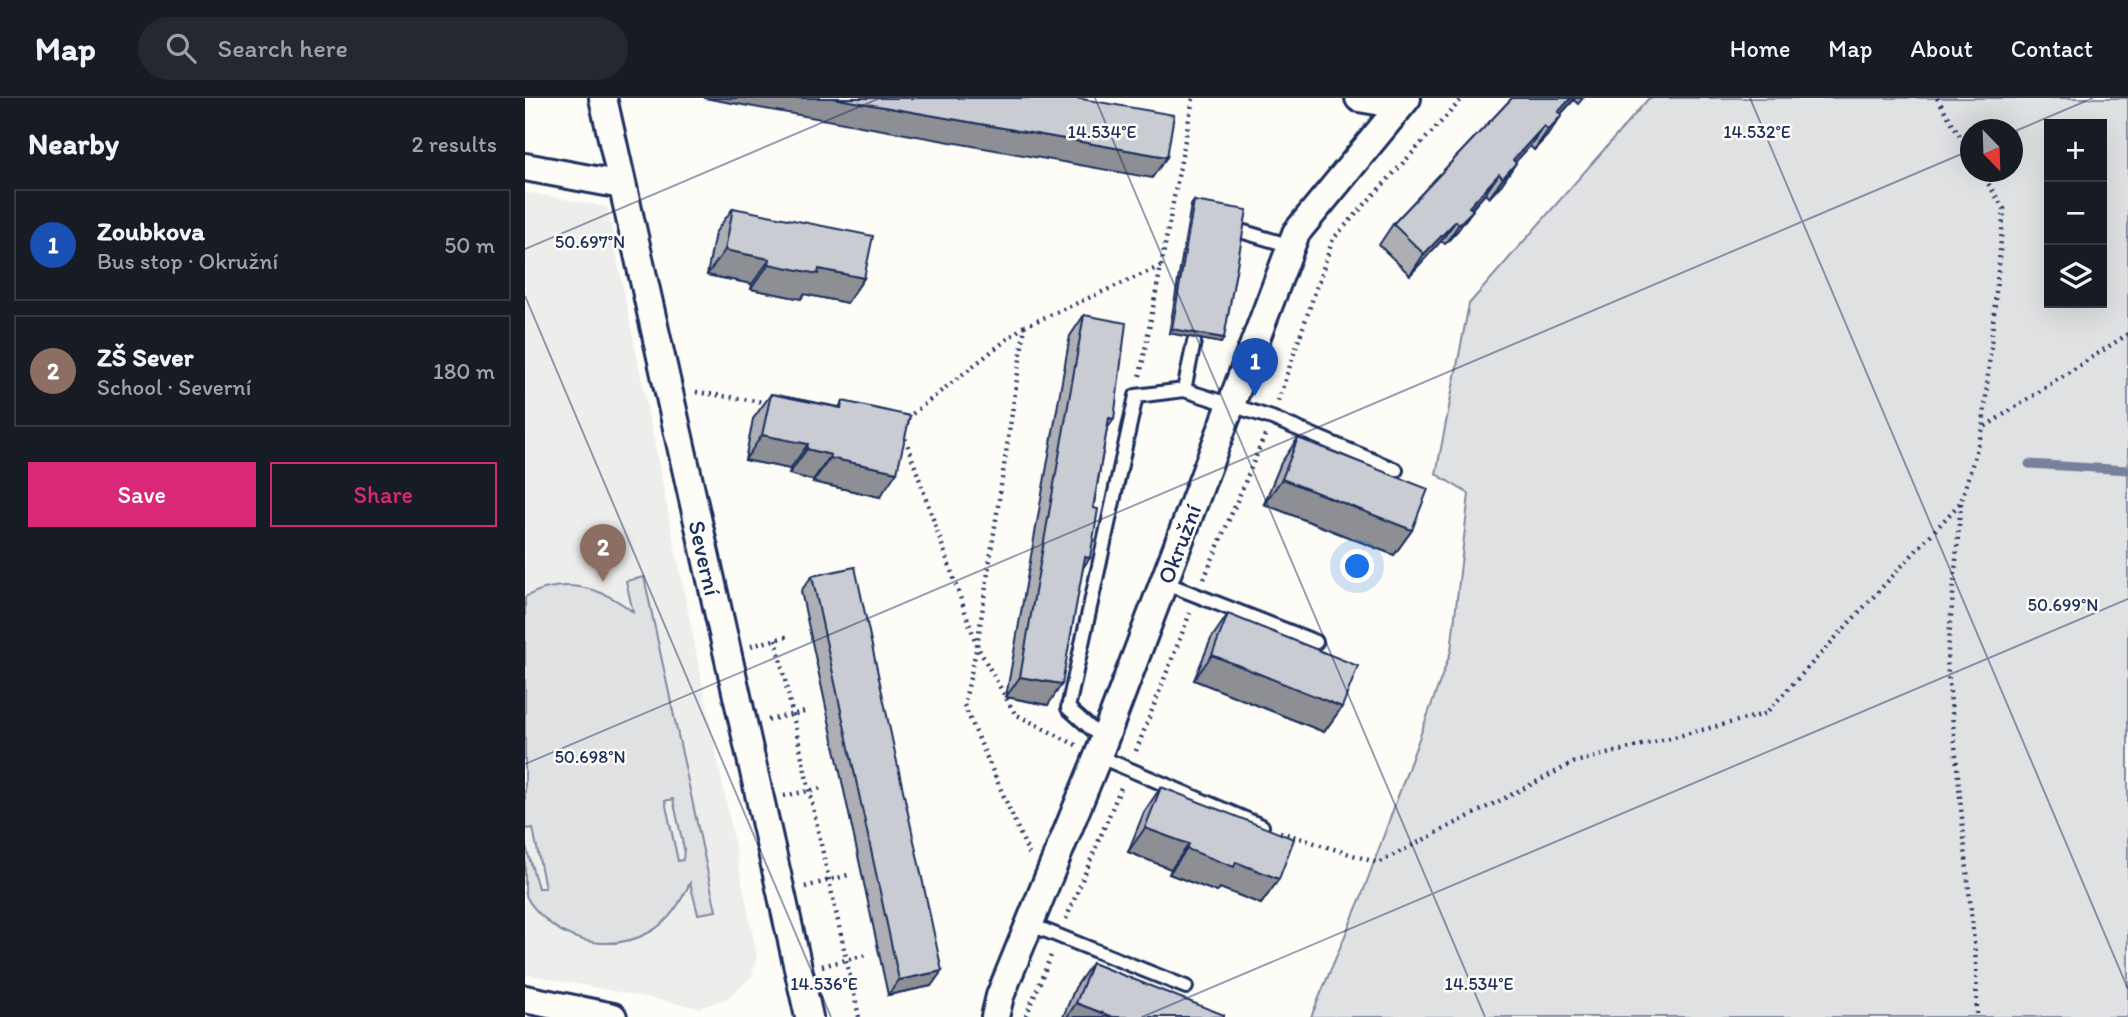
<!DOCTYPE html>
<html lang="en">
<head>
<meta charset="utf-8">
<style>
  body { margin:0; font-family:Itim,sans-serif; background:#242831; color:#f1f3f6 }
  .controls { position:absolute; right:21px; top:21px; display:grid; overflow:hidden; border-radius:0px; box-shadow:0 7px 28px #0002 }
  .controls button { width:63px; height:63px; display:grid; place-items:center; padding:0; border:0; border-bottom:2px solid #363941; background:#171b24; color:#f1f3f6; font:35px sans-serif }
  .compass { position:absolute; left:1435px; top:21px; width:63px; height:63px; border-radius:50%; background:#171b24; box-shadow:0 7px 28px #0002; rotate:157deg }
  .you { position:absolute; left:833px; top:469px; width:24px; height:24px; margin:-18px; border:5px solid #fff; border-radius:50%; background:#1a73e8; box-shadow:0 0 0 10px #1a73e833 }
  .badge { display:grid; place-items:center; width:46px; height:46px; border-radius:50%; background:#db2777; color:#fff; font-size:23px; font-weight:700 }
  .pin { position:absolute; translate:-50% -58px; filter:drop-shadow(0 2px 4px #0008) }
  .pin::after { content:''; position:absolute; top:37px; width:24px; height:21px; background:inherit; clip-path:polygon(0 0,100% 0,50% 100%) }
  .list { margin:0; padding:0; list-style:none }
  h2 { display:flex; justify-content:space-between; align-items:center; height:91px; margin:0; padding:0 28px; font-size:30px }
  h2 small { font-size:23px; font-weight:400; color:#9ea1a6 }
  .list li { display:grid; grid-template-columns:46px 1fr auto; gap:21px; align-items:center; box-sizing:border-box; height:112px; margin:0 14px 14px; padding:0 14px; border:2px solid #363941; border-radius:0px }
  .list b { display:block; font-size:26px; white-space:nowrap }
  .list p { margin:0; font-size:23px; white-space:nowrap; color:#9ea1a6 }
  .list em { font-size:23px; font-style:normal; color:#9ea1a6 }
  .actions { display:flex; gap:14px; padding:21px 28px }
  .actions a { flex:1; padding:16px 0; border:2px solid #db2777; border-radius:0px; text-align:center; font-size:24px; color:#db2777 }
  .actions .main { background:#db2777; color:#fff }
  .icon { flex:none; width:38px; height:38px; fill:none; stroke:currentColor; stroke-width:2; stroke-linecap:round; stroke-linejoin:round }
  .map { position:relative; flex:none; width:1603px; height:919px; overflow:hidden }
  header { display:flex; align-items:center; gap:42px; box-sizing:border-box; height:98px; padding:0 35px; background:#171b24; border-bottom:2px solid #363941 }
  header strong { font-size:33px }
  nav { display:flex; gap:38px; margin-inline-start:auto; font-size:24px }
  .search { width:490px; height:63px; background:#242831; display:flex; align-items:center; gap:18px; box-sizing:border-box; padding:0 24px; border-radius:38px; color:#9ea1a6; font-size:26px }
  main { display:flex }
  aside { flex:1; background:#171b24 }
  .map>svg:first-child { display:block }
  .built { fill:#edeeec }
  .green { fill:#e0e1e3; stroke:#7e88a0; stroke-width:2; fill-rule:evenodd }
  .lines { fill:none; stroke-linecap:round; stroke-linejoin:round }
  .stream { stroke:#76819c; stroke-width:9 }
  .lane-casing { stroke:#1b2f5e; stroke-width:18 }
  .street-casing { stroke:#1b2f5e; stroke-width:32 }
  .path { stroke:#1b2f5e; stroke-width:4.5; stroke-dasharray:2 5; stroke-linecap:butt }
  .lane { stroke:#fdfcf7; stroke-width:12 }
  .street { stroke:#fdfcf7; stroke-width:26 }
  .wall { fill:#adafb5; stroke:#1b2f5e; stroke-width:2 }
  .shaded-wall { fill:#8d8f94; stroke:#1b2f5e; stroke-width:2 }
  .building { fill:#c9ccd3; stroke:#1b2f5e; stroke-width:2 }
  .ticks { fill:none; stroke:#1b2f5e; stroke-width:2; stroke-opacity:0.45 }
  .labels { text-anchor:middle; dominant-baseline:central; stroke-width:5; stroke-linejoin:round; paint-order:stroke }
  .street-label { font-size:24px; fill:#1b2f5e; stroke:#fdfcf7 }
  .ticks-label { font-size:18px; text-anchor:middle; fill:#1b2f5e; stroke:#fdfcf7; stroke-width:5; stroke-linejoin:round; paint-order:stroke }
</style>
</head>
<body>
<header>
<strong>Map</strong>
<div class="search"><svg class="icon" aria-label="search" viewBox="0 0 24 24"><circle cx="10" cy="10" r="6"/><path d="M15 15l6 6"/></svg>Search here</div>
<nav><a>Home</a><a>Map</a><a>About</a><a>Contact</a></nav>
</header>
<main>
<aside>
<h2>Nearby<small>2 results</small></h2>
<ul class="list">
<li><span class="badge" style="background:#1a4fb4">1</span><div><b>Zoubkova</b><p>Bus stop · Okružní</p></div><em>50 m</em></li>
<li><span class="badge" style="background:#8d6e63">2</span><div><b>ZŠ Sever</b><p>School · Severní</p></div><em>180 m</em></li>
</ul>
<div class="actions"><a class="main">Save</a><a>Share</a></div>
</aside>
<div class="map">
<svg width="1603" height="919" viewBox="0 0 1603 919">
  <rect width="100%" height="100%" fill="#fdfcf7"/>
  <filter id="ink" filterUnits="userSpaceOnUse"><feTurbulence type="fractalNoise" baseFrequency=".0143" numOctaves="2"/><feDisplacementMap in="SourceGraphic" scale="14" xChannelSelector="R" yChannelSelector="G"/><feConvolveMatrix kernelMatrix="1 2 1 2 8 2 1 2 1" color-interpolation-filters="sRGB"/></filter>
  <g filter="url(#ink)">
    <path class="built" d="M0 94 82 109 232 858 227 878 203 900 175 910 0 876Z"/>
    <g class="green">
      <path d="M1124 0H1603V919H786L837 797 926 553 944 396 911 376 944 206ZM1524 26H1577V205H1524ZM1446 32H1488V74H1446Z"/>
      <path d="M119 479 191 813 173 816 165 785C155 805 145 823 125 834 90 853 47 847 19 820 12 814 2 803 0 794 0 779 0 759 0 745L13 790H20L8 730 0 731V499C37 478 77 489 108 514L101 483ZM148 701 159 751 158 762 153 763 140 703Z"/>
    </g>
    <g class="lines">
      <path class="stream" d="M1504 366 1603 372"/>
      <defs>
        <g id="lane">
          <path d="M719 134 766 148"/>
          <path d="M659 292 669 244"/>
          <path d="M640 485 791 544"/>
          <path d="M579 642 543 610 611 298 659 292 747 320 871 372"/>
          <path d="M573 658 737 728"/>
          <path d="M504 826 661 889"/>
        </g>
        <g id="street">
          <path d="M78 0 284 919"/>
          <path d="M834 0 875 7"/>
          <path d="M0 69 97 87"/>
          <path d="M0 901 88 919"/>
          <path d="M470 919 475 898 573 658 771 135 882 0"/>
        </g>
      </defs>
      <use href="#lane" class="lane-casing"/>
      <use href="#street" class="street-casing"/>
      <g class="path">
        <path d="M1412 0 1446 56"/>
        <path d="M1456 74 1479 111 1458 329"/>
        <path d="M615 278 668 0"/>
        <path d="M171 294 245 305"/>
        <path d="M753 303 808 141 938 0"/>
        <path d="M382 320 499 228"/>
        <path d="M378 334 452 548 439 607 504 756"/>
        <path d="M1436 405 1422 564 1451 865 1452 919"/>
        <path d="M679 481 740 337"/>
        <path d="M251 541 334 919"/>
        <path d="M226 548 264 538"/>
        <path d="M243 622 284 613"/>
        <path d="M551 647 490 616 452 548 500 228 636 168"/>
        <path d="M611 653 665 515"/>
        <path d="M259 698 297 690"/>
        <path d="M755 734 853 765 1050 664 1240 616 1436 404 1458 330 1603 236"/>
        <path d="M280 789 323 777"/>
        <path d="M541 821 597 687"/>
        <path d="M297 868 341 857"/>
        <path d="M501 918 527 855"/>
      </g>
      <use href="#lane" class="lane"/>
      <use href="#street" class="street"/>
    </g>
    <g class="wall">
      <path d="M987 0H1058L1053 6 1049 2 1036 16 1022 38 1009 52 1005 48 990 64 977 86 964 100 960 96 947 111 933 132 920 146 916 143 885 177 854 147 868 126Z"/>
      <path d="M669 103 699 240 696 245 644 235 666 107Z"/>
      <path d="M208 110 339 180 322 205 279 196 276 201 226 191 227 186 182 177 190 135Z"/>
      <path d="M559 217 589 321 582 330 558 470 523 607 481 599 545 238Z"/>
      <path d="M246 296 314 309 318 303 355 399 288 384V382L264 376 265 371 220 362 228 321Z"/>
      <path d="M773 340 887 432 869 457 739 406 756 365Z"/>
      <path d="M287 478 406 888 363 897 276 493Z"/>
      <path d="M703 516 817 609 799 634 669 582 686 541Z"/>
      <path d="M636 689 754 781 736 806 695 790 692 794 644 776 646 771 603 754 619 714Z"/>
      <path d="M567 865 699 919H538L550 890Z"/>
    </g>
    <g class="shaded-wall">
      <path d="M179 0H308L642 59 627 80Z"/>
      <path d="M1046 0H1050L1022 31 1033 14Z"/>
      <path d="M1037 17 1022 38 1009 52 1023 32Z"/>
      <path d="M1019 28 1005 48 977 79 988 62Z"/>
      <path d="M991 65 977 86 964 100 978 80Z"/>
      <path d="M974 76 960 96 933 125 944 109Z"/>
      <path d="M948 112 933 132 920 146 934 126Z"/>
      <path d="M931 123 916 143 885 177 899 156Z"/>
      <path d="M200 152 245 161 227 186 182 177Z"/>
      <path d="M244 166 294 171 339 180 322 205 279 196 276 201 226 191Z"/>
      <path d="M647 231 699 240 696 245 644 235Z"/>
      <path d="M584 320 589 321 575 341Z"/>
      <path d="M237 337 283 346 265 371 220 362Z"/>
      <path d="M282 351 306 357 288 382 264 376Z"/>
      <path d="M305 360 372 374 355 399 288 384Z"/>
      <path d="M757 381 887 432 869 457 739 406Z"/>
      <path d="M560 459 565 460 550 481Z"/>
      <path d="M687 557 817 609 799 634 669 582Z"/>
      <path d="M495 579 537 586 523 607 481 599Z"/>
      <path d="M620 730 664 746 646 771 603 754Z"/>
      <path d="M662 751 711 764 754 781 736 806 695 790 692 794 644 776Z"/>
      <path d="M417 873 406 888 363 897 374 882Z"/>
      <path d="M551 905 588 919H542Z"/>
    </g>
    <g class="building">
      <path d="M308 0H551L649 17 642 59Z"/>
      <path d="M987 0H1046L1033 14 1037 17 1023 32 1019 28 988 62 991 65 978 80 974 76 944 109 948 112 934 126 931 123 899 156 868 126Z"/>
      <path d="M669 103 722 112 699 240 647 231Z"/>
      <path d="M208 110 348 138 339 180 294 171 293 176 244 166 245 161 200 152Z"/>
      <path d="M559 217 601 225 589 321 584 320 568 410 573 411 569 436 565 460 560 459 537 586 495 579Z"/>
      <path d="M246 296 316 310 318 303 385 318 372 374 305 360 306 357 282 351 283 346 237 337Z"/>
      <path d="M773 340 903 391 887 432 757 381Z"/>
      <path d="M330 469 417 873 374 882 287 478Z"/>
      <path d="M703 516 833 568 817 609 687 557Z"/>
      <path d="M636 689 769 741 754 781 711 764 709 769 662 751 664 746 620 730Z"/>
      <path d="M567 865 699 917V919H588L551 905Z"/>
    </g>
  </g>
  <path class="ticks" d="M570 0 960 919M1225 0 1603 891M1488 34 1568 0M0 151 355 0M0 198 306 919M0 666 1446 52M617 919 1603 501"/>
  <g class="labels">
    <g class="street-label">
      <text transform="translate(654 446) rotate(-69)">Okružní</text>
      <text transform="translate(180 460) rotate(77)">Severní</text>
    </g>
  </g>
  <g class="ticks-label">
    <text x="577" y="40">14.534°E</text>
    <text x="1232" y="40">14.532°E</text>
    <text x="65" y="150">50.697°N</text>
    <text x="1538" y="513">50.699°N</text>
    <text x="65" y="665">50.698°N</text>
    <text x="299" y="892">14.536°E</text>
    <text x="954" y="892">14.534°E</text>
  </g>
</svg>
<div class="controls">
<button>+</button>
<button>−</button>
<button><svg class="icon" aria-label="layers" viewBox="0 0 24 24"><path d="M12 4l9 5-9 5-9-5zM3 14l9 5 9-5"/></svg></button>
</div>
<svg class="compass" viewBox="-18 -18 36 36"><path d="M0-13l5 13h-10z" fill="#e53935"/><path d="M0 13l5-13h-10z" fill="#9ea1a6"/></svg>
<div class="you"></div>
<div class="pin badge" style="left:730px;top:298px;background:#1a4fb4">1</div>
<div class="pin badge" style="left:78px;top:484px;background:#8d6e63">2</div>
</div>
</main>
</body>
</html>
